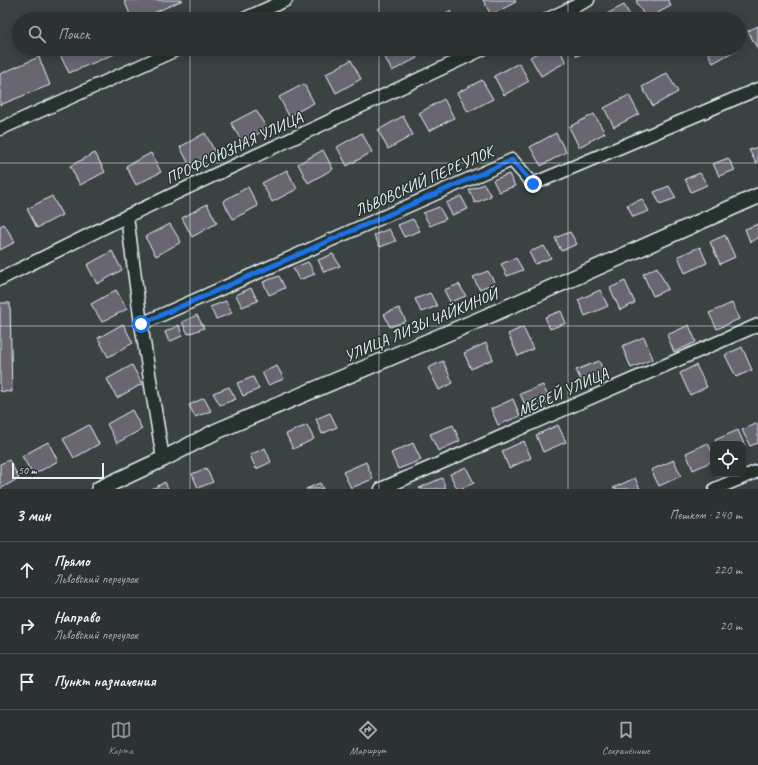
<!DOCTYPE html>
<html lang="ru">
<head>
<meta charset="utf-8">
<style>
  body { margin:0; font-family:Caveat,sans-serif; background:#383e3e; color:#f1f3f6 }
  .controls { position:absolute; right:12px; bottom:12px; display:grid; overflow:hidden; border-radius:8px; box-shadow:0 2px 10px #0003 }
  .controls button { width:36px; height:36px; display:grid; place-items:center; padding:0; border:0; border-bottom:1px solid #484d4d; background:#2c3232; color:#f1f3f6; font:20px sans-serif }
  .scale { position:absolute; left:12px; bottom:10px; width:92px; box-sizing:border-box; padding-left:4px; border:2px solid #e8f1f8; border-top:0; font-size:11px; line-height:14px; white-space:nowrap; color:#e8f1f8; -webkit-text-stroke:3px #26332d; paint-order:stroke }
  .stop { position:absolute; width:12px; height:12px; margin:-9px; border:3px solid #1a73e8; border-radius:50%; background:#fff }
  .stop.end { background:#1a73e8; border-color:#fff; box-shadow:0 1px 4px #0008 }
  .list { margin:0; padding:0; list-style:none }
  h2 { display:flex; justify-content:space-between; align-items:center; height:52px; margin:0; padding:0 16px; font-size:17px }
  h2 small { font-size:13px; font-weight:400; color:#a6aaac }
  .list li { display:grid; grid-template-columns:26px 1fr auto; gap:12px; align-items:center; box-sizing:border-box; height:56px; padding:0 16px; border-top:1px solid #484d4d }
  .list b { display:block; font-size:15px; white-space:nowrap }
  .list p { margin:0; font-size:13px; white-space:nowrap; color:#a6aaac }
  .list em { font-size:13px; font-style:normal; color:#a6aaac }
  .icon { flex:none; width:22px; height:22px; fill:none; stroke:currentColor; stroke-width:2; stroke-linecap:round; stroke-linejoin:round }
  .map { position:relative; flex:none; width:758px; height:489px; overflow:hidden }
  .search { position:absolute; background:#2c3232; box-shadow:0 2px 10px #0003; left:12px; right:12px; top:12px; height:44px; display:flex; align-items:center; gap:10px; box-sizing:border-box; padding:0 14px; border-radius:22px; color:#a6aaac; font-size:15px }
  .sheet { height:220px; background:#2c3232 }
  nav { display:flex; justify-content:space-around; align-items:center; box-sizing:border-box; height:56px; border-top:1px solid #484d4d; background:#2c3232; font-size:11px; color:#a6aaac }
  nav a { display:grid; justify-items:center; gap:2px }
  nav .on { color:#8c9099 }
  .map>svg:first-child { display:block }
  .building { fill:#696672; stroke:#e8f1f8 }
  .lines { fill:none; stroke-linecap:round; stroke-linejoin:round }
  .minor-casing { stroke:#e8f1f8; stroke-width:15 }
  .tertiary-casing { stroke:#e8f1f8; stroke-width:18 }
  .minor { stroke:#26332d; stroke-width:12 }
  .tertiary { stroke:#26332d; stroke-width:15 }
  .route { stroke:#1a73e8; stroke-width:5 }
  .grid { fill:none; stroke:#e8f1f8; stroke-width:1; stroke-opacity:0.55 }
  .labels { text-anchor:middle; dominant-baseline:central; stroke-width:3; stroke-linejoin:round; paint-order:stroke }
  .street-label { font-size:16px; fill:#e8f1f8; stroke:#26332d }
</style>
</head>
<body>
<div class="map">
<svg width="758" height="489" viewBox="0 0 758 489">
  <rect width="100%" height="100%" fill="#3a4242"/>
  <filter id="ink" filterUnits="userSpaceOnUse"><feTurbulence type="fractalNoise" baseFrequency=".025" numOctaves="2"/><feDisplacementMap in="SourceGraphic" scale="8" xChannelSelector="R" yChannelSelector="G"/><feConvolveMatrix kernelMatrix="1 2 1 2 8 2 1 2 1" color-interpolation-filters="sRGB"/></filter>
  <g filter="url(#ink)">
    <g class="building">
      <path d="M124 0H183L140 19H132Z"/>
      <path d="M483 0H515L516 2 491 15Z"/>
      <path d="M638 0H668L671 6 646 19 636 1Z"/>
      <path d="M624 5 632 19H600L599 18Z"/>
      <path d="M450 11 454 19H435Z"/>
      <path d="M758 26V50L748 31Z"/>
      <path d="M57 49H115L117 53 69 73Z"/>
      <path d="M388 49H413L417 58 392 71 382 52Z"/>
      <path d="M545 49H559L566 62 541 76 530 57Z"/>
      <path d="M573 49H591L577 56Z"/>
      <path d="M706 49H738L713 63Z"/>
      <path d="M39 57 50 85 0 105V74Z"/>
      <path d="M351 60 361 79 336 93 326 74Z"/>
      <path d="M519 63 529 81 504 95 494 76Z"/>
      <path d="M667 73 678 92 653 106 642 87Z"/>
      <path d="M482 80 493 99 468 112 457 93Z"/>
      <path d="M304 84 314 103 289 116 279 97Z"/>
      <path d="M629 95 639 114 614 127 604 108Z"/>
      <path d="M444 99 454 118 429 131 419 113Z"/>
      <path d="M256 110 267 129 242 142 231 123Z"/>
      <path d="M594 114 605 133 579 147 569 127Z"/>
      <path d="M403 116 413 135 388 149 378 130Z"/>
      <path d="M205 133 215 152 190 166 180 147Z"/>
      <path d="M362 133 372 152 347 166 337 147Z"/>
      <path d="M556 133 566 152 541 166 530 147Z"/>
      <path d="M758 147V162L756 163 749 150Z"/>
      <path d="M323 150 333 169 308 183 298 164Z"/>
      <path d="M95 153 105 172 80 185 70 166Z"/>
      <path d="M151 153 161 172 136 185 126 166Z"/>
      <path d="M728 158 735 170 719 176 713 164Z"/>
      <path d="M287 170 297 189 272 202 262 183Z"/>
      <path d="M700 173 707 185 691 192 685 179Z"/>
      <path d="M509 174 515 186 499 192 493 180Z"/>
      <path d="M484 184 491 196 475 203 469 190Z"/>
      <path d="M669 186 676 198 660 204 654 192Z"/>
      <path d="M248 187 258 206 233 219 223 201Z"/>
      <path d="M52 196 62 215 37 228 27 209Z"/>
      <path d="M461 196 468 209 452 215 446 203Z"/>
      <path d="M642 199 649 211 633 217 627 205Z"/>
      <path d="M207 204 217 223 192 237 182 218Z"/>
      <path d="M439 207 446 219 430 226 423 213Z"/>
      <path d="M413 219 420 231 404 237 398 225Z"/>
      <path d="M4 224 15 242 0 250V226Z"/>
      <path d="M170 224 181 242 156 256 145 237Z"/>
      <path d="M758 224V238L750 242 745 229Z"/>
      <path d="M389 229 396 241 380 247 374 235Z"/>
      <path d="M570 232 577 244 561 251 555 238Z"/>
      <path d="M725 235 735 257 720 264 710 242Z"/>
      <path d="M544 246 551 258 535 264 529 252Z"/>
      <path d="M700 247 707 263 685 273 678 256Z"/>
      <path d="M112 251 122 270 97 284 87 265Z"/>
      <path d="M333 254 340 266 324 272 318 260Z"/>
      <path d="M516 258 523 270 507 276 501 264Z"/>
      <path d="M308 262 315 274 299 280 293 268Z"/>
      <path d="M657 267 668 289 653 296 643 274Z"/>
      <path d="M488 271 495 283 479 289 473 277Z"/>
      <path d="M279 276 285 288 269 295 263 282Z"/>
      <path d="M625 281 635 303 620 310 610 288Z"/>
      <path d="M459 284 466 296 450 302 444 290Z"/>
      <path d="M251 288 258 301 242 307 236 295Z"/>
      <path d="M116 290 127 309 102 322 91 304Z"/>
      <path d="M600 290 608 306 585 316 578 300Z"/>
      <path d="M430 293 437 306 421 312 415 299Z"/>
      <path d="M226 301 232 313 216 319 210 307Z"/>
      <path d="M0 303H10L12 392 0 391Z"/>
      <path d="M732 303 739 319 717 329 709 313Z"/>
      <path d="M399 308 406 321 390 327 384 314Z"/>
      <path d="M561 311 566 323 550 329 545 317Z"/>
      <path d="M197 315 204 328 188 334 182 322Z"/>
      <path d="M123 324 133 343 108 357 98 338Z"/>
      <path d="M179 325 182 336 169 342 165 332Z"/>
      <path d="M689 325 696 342 674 352 667 335Z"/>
      <path d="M523 327 533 349 518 356 508 334Z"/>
      <path d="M644 337 653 359 631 368 622 346Z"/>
      <path d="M486 343 493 359 471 369 464 353Z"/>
      <path d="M742 347 752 370 736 377 725 355Z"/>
      <path d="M443 361 453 383 439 390 428 368Z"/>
      <path d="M599 361 606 377 584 387 576 370Z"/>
      <path d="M132 365 142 384 117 398 107 379Z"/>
      <path d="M696 365 707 387 690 395 680 373Z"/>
      <path d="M277 366 284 379 268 385 262 372Z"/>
      <path d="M253 377 259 389 243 396 237 383Z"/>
      <path d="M543 385 550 401 528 411 520 394Z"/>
      <path d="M229 387 236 399 220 405 213 393Z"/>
      <path d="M204 398 211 411 195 417 189 405Z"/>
      <path d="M513 399 520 416 498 425 491 409Z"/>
      <path d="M132 410 142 429 117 443 107 424Z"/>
      <path d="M330 413 337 427 322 434 316 419Z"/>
      <path d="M758 423V443L750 446 742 430Z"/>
      <path d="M89 425 99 444 74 458 63 439Z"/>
      <path d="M307 425 314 439 293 449 286 434Z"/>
      <path d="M453 425 460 441 438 451 430 434Z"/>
      <path d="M558 425 566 442 543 452 536 435Z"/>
      <path d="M738 430 745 446 743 447V444H717L715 440Z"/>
      <path d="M524 441 531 458 509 468 502 451Z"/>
      <path d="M48 442 58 461 33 475 22 456Z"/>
      <path d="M413 443 421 460 398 469 391 453Z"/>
      <path d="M708 443 713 454V461L693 470 686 453Z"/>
      <path d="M265 448 271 462 256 469 250 455Z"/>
      <path d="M9 460 19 478 0 489V464Z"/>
      <path d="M674 460 681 476 659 486 651 470Z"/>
      <path d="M366 462 373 479 351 488 343 472Z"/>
      <path d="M466 467 474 483 460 489H457L450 474Z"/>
      <path d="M206 468 213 482 198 488 192 474Z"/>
      <path d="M442 478 446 489H420L419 488Z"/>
      <path d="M635 478 640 489H614L613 488Z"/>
      <path d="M165 482 168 489H152Z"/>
      <path d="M320 483 323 489H306Z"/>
    </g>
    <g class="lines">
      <defs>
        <g id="minor">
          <path d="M244 19 286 0"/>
          <path d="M548 19 588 0"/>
          <path d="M0 129 178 49"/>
          <path d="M127 216 141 324 163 459"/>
          <path d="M0 279 127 216 483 49"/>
          <path d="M141 324 512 160 533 184 758 89"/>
          <path d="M381 489 758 325"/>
          <path d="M715 489 758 471"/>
        </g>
        <path id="tertiary" d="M99 489 163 459 217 431 481 319 758 196"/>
      </defs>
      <use href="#minor" class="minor-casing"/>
      <use href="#tertiary" class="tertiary-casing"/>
      <use href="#minor" class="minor"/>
      <use href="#tertiary" class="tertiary"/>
    </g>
  </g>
  <g class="lines" filter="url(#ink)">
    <path class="route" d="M141 324 512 160 533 184"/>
  </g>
  <path class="grid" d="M190 0V19M379 0V19M568 0V19M190 49V489M379 49V489M568 49V489M0 163H758M0 326H758"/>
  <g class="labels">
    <g class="street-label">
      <text transform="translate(234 148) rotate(-25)">ПРОФСОЮЗНАЯ УЛИЦА</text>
      <text transform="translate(424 181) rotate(-24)">ЛЬВОВСКИЙ ПЕРЕУЛОК</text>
      <text transform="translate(421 325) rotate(-23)">УЛИЦА ЛИЗЫ ЧАЙКИНОЙ</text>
      <text transform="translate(563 392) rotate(-24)">МЕРЕЙ УЛИЦА</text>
    </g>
  </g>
</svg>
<div class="controls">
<button><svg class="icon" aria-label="locate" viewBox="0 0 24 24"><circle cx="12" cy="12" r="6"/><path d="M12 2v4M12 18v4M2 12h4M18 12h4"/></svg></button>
</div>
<div class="scale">50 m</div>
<div class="stop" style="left:141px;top:324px"></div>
<div class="stop end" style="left:533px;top:184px"></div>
<div class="search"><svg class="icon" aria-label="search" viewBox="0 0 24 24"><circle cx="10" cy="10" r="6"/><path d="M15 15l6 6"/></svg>Поиск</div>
</div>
<section class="sheet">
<h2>3 мин<small>Пешком · 240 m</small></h2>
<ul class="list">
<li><svg class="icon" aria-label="ahead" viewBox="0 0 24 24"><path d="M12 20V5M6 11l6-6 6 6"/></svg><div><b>Прямо</b><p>Львовский переулок</p></div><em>220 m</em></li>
<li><svg class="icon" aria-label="right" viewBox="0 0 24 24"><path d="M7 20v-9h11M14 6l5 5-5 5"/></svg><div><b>Направо</b><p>Львовский переулок</p></div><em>20 m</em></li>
<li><svg class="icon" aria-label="arrive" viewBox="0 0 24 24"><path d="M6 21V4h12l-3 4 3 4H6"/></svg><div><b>Пункт назначения</b></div></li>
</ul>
</section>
<nav>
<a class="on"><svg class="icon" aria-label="map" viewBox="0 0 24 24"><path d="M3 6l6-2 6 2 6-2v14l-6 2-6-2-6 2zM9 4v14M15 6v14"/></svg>Карта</a>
<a><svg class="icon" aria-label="directions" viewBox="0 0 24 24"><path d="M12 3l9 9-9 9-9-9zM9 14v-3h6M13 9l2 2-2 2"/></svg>Маршрут</a>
<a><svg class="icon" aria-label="saved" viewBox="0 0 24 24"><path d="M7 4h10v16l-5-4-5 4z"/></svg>Сохранённые</a>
</nav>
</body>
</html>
